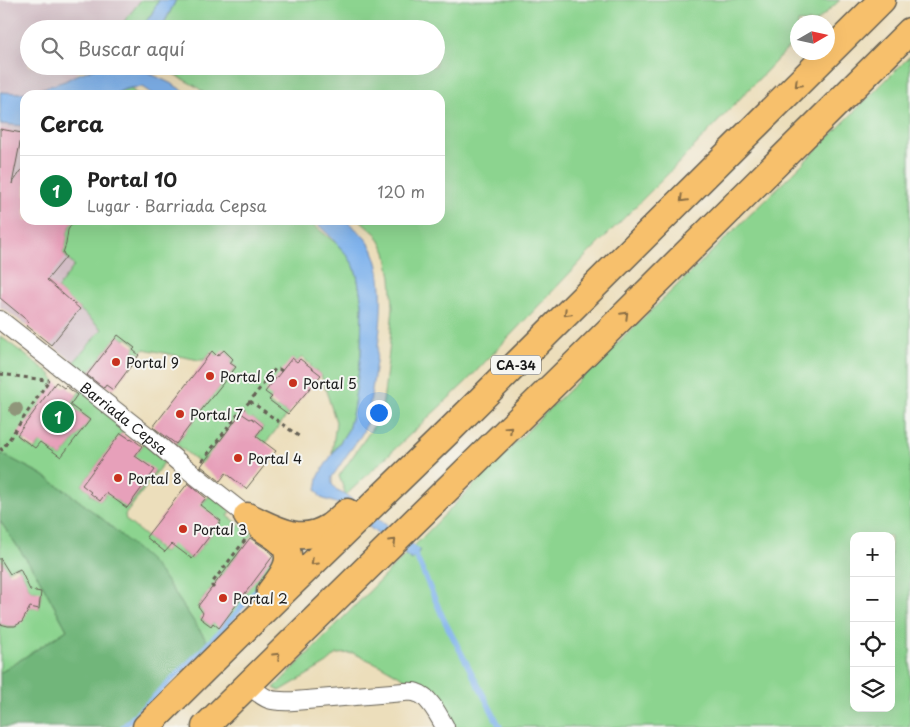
<!DOCTYPE html>
<html lang="es">
<head>
<meta charset="utf-8">
<style>
  body { margin:0; font-family:"Playpen Sans",sans-serif; background:#f2f2f2; color:#222 }
  .controls { position:absolute; right:15px; bottom:15px; display:grid; overflow:hidden; border-radius:10px; box-shadow:0 5px 20px #0002 }
  .controls button { width:45px; height:45px; display:grid; place-items:center; padding:0; border:0; border-bottom:1px solid #e0e0e0; background:#fff; color:#222; font:25px sans-serif }
  .compass { position:absolute; left:790px; top:15px; width:45px; height:45px; border-radius:50%; background:#fff; box-shadow:0 5px 20px #0002; rotate:81deg }
  .you { position:absolute; left:378px; top:412px; width:18px; height:18px; margin:-12px; border:4px solid #fff; border-radius:50%; background:#1a73e8; box-shadow:0 0 0 8px #1a73e833 }
  .badge { display:grid; place-items:center; width:32px; height:32px; border-radius:50%; background:#0b8043; color:#fff; font-size:16px; font-weight:700 }
  .pin { position:absolute; translate:-50% -50%; border:2px solid #fff; box-shadow:0 1px 5px #0006 }
  .list { margin:0; padding:0; list-style:none }
  h2 { display:flex; justify-content:space-between; align-items:center; height:65px; margin:0; padding:0 20px; font-size:21px }
  h2 small { font-size:16px; font-weight:400; color:#767676 }
  .list li { display:grid; grid-template-columns:32px 1fr auto; gap:15px; align-items:center; box-sizing:border-box; height:70px; padding:0 20px; border-top:1px solid #e0e0e0 }
  .list b { display:block; font-size:19px; white-space:nowrap }
  .list p { margin:0; font-size:16px; white-space:nowrap; color:#767676 }
  .list em { font-size:16px; font-style:normal; color:#767676 }
  .icon { flex:none; width:28px; height:28px; fill:none; stroke:currentColor; stroke-width:2; stroke-linecap:round; stroke-linejoin:round }
  .map { position:relative; flex:none; width:910px; height:727px; overflow:hidden }
  .search { position:absolute; background:#fff; box-shadow:0 5px 20px #0002; left:20px; top:20px; width:425px; height:55px; display:flex; align-items:center; gap:12px; box-sizing:border-box; padding:0 18px; border-radius:28px; color:#767676; font-size:19px }
  .panel { position:absolute; background:#fff; box-shadow:0 5px 20px #0002; left:20px; top:90px; width:425px; height:135px; border-radius:15px }
  .map>svg:first-child { display:block }
  .industrial { fill:#d2bdc5 }
  .green { fill:#8cd48f; stroke:#547856; fill-rule:evenodd }
  .forest { fill:#71b67a; stroke:#46694b }
  .water { fill:#7fb2ec; stroke:#4e6784 }
  .lines { fill:none; stroke-linecap:round; stroke-linejoin:round }
  .stream { stroke:#7fb2ec; stroke-width:5.5 }
  .building { fill:#e7a0ba }
  .minor-casing { stroke:#656054; stroke-width:20 }
  .highway-casing { stroke:#656054; stroke-width:29 }
  .path { stroke:#656054; stroke-width:3; stroke-dasharray:4 4; stroke-linecap:butt }
  .minor { stroke:#fff; stroke-width:18 }
  .highway { stroke:#f7c06c; stroke-width:26 }
  .tree { fill:#8f967a }
  .oneway { stroke:#8a6e44 }
  .poi-dot { fill:#c8321e; stroke:#f6f6f2; stroke-width:2 }
  .labels { text-anchor:middle; dominant-baseline:central; stroke-width:4; stroke-linejoin:round; paint-order:stroke }
  .shield { fill:#f6f6f2; stroke:#5d5d5c; stroke-width:1 }
  .shield-label { font-size:12px; font-weight:bold; fill:#1c1c1c }
  .poi-label { font-size:14px; fill:#1c1c1c; stroke:#f6f6f2; text-anchor:start }
  .street-label { font-size:14px; fill:#1c1c1c; stroke:#f6f6f2 }
</style>
</head>
<body>
<div class="map">
<svg width="910" height="727" viewBox="0 0 910 727">
  <rect width="100%" height="100%" fill="#f6f6f2"/>
  <filter id="ink" filterUnits="userSpaceOnUse"><feTurbulence type="fractalNoise" baseFrequency=".02" numOctaves="2"/><feDisplacementMap in="SourceGraphic" scale="10" xChannelSelector="R" yChannelSelector="G"/><feConvolveMatrix kernelMatrix="1 2 1 2 8 2 1 2 1" color-interpolation-filters="sRGB"/></filter>
  <filter id="wash" filterUnits="userSpaceOnUse"><feTurbulence type="fractalNoise" baseFrequency=".0096" numOctaves="4" result="noise"/><feDisplacementMap in="SourceGraphic" scale="20" xChannelSelector="R" yChannelSelector="G"/><feGaussianBlur stdDeviation="1.12" result="paint"/><feColorMatrix in="noise" values="0 0 0 0 0 0 0 0 0 0 0 0 0 0 0 0 0 1.4 0 .05"/><feComposite in="paint" operator="in"/></filter>
  <g filter="url(#wash)">
    <rect width="100%" height="100%" fill="#ecdebb"/>
    <g class="industrial">
      <path d="M0 0H141L118 29H29V66H85L74 76 65 81 34 91 20 93 0 92Z"/>
      <path d="M0 124 25 126V220H74L68 230 66 244 63 253 74 266 57 289 102 329 74 362 26 325 0 307Z"/>
    </g>
    <g class="green">
      <path d="M141 0H159L151 15 140 29H118Z"/>
      <path d="M176 0H840L816 22H798L797 39 666 176 586 256 466 382 346 495 339 476 378 420 383 402 389 352 393 307 391 277 386 252 376 234 360 220H440V95H207L197 87 159 66H436V29H167L164 24Z"/>
      <path d="M910 56V727H453L419 687 384 667 353 653 337 654 327 663 280 691 274 688 405 555 412 560 420 550 414 546 549 409 658 304 791 175ZM854 536H891V708H854Z"/>
      <path d="M131 88 133 91 138 95H113L123 90Z"/>
      <path d="M74 220H307L336 243 347 255 354 266 357 275 362 303 361 355 353 411 348 430 332 454 336 422 321 375 310 367 311 365 302 357 297 362 292 358 272 397 268 402 276 409 279 407 288 414 263 447 254 440 263 427 252 418 250 420 241 413 201 464 176 444 205 405 236 367 230 363 233 358 224 351 217 356 212 351 204 360H199L144 349 139 355 133 350 136 345 127 338 125 340 118 335 87 375 74 362 102 329 57 289 74 266 63 253 66 244 68 230Z"/>
      <path d="M0 336 52 375 51 377 56 382 18 434 25 441 24 443 34 450 42 440 51 450 61 457 90 420 79 412 68 407 84 386 130 422 82 485 91 492 90 494 100 501 108 491 117 501 127 508 155 471 133 458 149 437 170 454 125 515 126 520 155 544 154 545 164 553 173 542 181 551 192 559 221 521 198 509 206 499 212 494 231 512 228 516 253 534 214 584 216 586 214 589 211 588 198 606 200 610 202 609 204 611 200 618 211 626 213 623 219 627 278 549 281 551 267 582 253 598 209 644 163 576 105 521 69 493 41 474 0 453Z"/>
      <path d="M0 521 39 578 67 630 0 673V623C18 633 22 621 26 606L39 609 41 592 30 590 20 569 16 566 8 571 0 558Z"/>
    </g>
    <path class="forest" d="M0 453 41 474 69 493 105 521 141 553 151 562 163 576 209 644 126 727H0V673L67 630 39 578 0 521Z"/>
    <g class="water">
      <path d="M159 0H176L161 29H140L151 15Z"/>
      <path d="M100 66H143L147 72 174 85 189 95H154L142 87 131 88 123 90 113 95H25V126L0 124V92L20 93 34 91 65 81 74 76Z"/>
      <path d="M313 220H345C355 228 368 238 373 251 389 287 378 345 373 384 370 399 369 418 363 432 360 438 355 443 352 448 345 457 339 467 332 477V484L337 491 346 495 420 550 412 560 339 504 321 498 316 490 318 478 322 470 348 430 353 411 361 355 362 303 357 275 354 266 347 255 329 235Z"/>
    </g>
    <g class="lines">
      <g class="stream">
        <path d="M416 556 444 620 500 727"/>
        <path d="M123 727 206 646 234 616 262 583"/>
      </g>
    </g>
    <g id="blocks">
      <g class="building">
        <path d="M0 129 22 133 12 184 25 165V220H74L68 230 66 244 63 253 66 257 47 280 80 309 51 345 26 325 29 322 0 298Z"/>
        <path d="M118 335 135 348 133 350 139 355 113 390 106 385 104 388 87 375Z"/>
        <path d="M224 350 233 359 230 363 236 367 203 408 176 444 153 427 212 351 217 356Z"/>
        <path d="M292 358 297 362 300 359 321 375 288 414 269 400 272 397 265 392Z"/>
        <path d="M56 382 64 388 66 386 77 395 70 405 90 420 61 457 40 442 35 448 17 435Z"/>
        <path d="M241 413 250 419 252 418 263 427 256 436 276 451 246 489 226 473 220 481 201 466Z"/>
        <path d="M121 433 130 439 131 438 142 446 135 456 155 470 127 508 106 493 100 501 90 493 91 492 82 485Z"/>
        <path d="M188 483 206 498 200 505 221 521 192 559 172 544 165 552 146 537Z"/>
        <path d="M250 538 268 550 273 556 219 628 213 623 211 626 200 618 203 613 198 606Z"/>
        <path d="M0 558 10 574 20 569 30 590 41 592 39 609 30 607 22 622 15 626H8L0 624Z"/>
      </g>
    </g>
  </g>
  <g filter="url(#ink)">
    <use href="#blocks" fill-opacity="0" stroke="#656054" stroke-width="1"/>
    <g class="lines">
      <defs>
        <g id="minor">
          <path id="s1" d="M0 320 149 437 182 465 247 516"/>
          <path d="M248 684C266 701 271 702 294 701L404 692C408 692 413 691 417 693 429 696 439 716 445 727"/>
        </g>
        <g id="highway">
          <path d="M247 516C274 528 300 546 329 527 335 523 341 517 347 512"/>
          <path d="M262 528C269 533 279 538 284 545 296 562 279 579 270 592"/>
          <path d="M146 727 244 630 449 431 882 0"/>
          <path d="M205 727 586 353 910 31"/>
        </g>
      </defs>
      <use href="#minor" class="minor-casing"/>
      <use href="#highway" class="highway-casing"/>
      <g class="path">
        <path d="M282 371 279 369H275L250 401 300 437"/>
        <path d="M0 374 45 380H49"/>
        <path d="M0 448 2 450 49 380"/>
        <path d="M202 461 239 413 250 401"/>
        <path d="M214 588 212 586V583L245 540"/>
      </g>
      <use href="#minor" class="minor"/>
      <use href="#highway" class="highway"/>
    </g>
    <circle class="tree" cx="16" cy="409" r="7"/>
    <defs><path id="oneway-chevron" d="M-2-3.5L2.5 0L-2 3.5" fill="none" stroke-width="1.6" stroke-linecap="round" stroke-linejoin="round" transform="scale(1.25)"/></defs>
    <g class="oneway">
      <use href="#oneway-chevron" transform="translate(798 84) rotate(135)"/>
      <use href="#oneway-chevron" transform="translate(683 199) rotate(135)"/>
      <use href="#oneway-chevron" transform="translate(567 313) rotate(135)"/>
      <use href="#oneway-chevron" transform="translate(625 315) rotate(-45)"/>
      <use href="#oneway-chevron" transform="translate(509 429) rotate(-44)"/>
      <use href="#oneway-chevron" transform="translate(393 542) rotate(-44)"/>
      <use href="#oneway-chevron" transform="translate(314 562) rotate(136)"/>
      <use href="#oneway-chevron" transform="translate(277 656) rotate(-44)"/>
    </g>
  </g>
  <g class="poi-dot">
    <circle cx="116" cy="362" r="5"/>
    <circle cx="210" cy="376" r="5"/>
    <circle cx="293" cy="383" r="5"/>
    <circle cx="180" cy="414" r="5"/>
    <circle cx="238" cy="458" r="5"/>
    <circle cx="118" cy="478" r="5"/>
    <circle cx="183" cy="529" r="5"/>
    <circle cx="223" cy="598" r="5"/>
  </g>
  <g class="labels">
    <rect class="shield" x="491" y="355.5" width="50" height="19" rx="4"/>
    <g class="shield-label">
      <text x="516" y="365">CA-34</text>
    </g>
    <g class="poi-label">
      <text x="126" y="362">Portal 9</text>
      <text x="220" y="376">Portal 6</text>
      <text x="303" y="383">Portal 5</text>
      <text x="190" y="414">Portal 7</text>
      <text x="248" y="458">Portal 4</text>
      <text x="128" y="478">Portal 8</text>
      <text x="193" y="529">Portal 3</text>
      <text x="233" y="598">Portal 2</text>
    </g>
    <g class="street-label">
      <text stroke="none"><textPath href="#s1" startOffset="158">Barriada Cepsa</textPath></text>
    </g>
  </g>
</svg>
<div class="controls">
<button>+</button>
<button>−</button>
<button><svg class="icon" aria-label="locate" viewBox="0 0 24 24"><circle cx="12" cy="12" r="6"/><path d="M12 2v4M12 18v4M2 12h4M18 12h4"/></svg></button>
<button><svg class="icon" aria-label="layers" viewBox="0 0 24 24"><path d="M12 4l9 5-9 5-9-5zM3 14l9 5 9-5"/></svg></button>
</div>
<svg class="compass" viewBox="-18 -18 36 36"><path d="M0-13l5 13h-10z" fill="#e53935"/><path d="M0 13l5-13h-10z" fill="#767676"/></svg>
<div class="you"></div>
<div class="pin badge" style="left:58px;top:417px">1</div>
<div class="search"><svg class="icon" aria-label="search" viewBox="0 0 24 24"><circle cx="10" cy="10" r="6"/><path d="M15 15l6 6"/></svg>Buscar aquí</div>
<section class="panel">
<h2>Cerca<small></small></h2>
<ul class="list">
<li><span class="badge">1</span><div><b>Portal 10</b><p>Lugar · Barriada Cepsa</p></div><em>120 m</em></li>
</ul>
</section>
</div>
</body>
</html>
